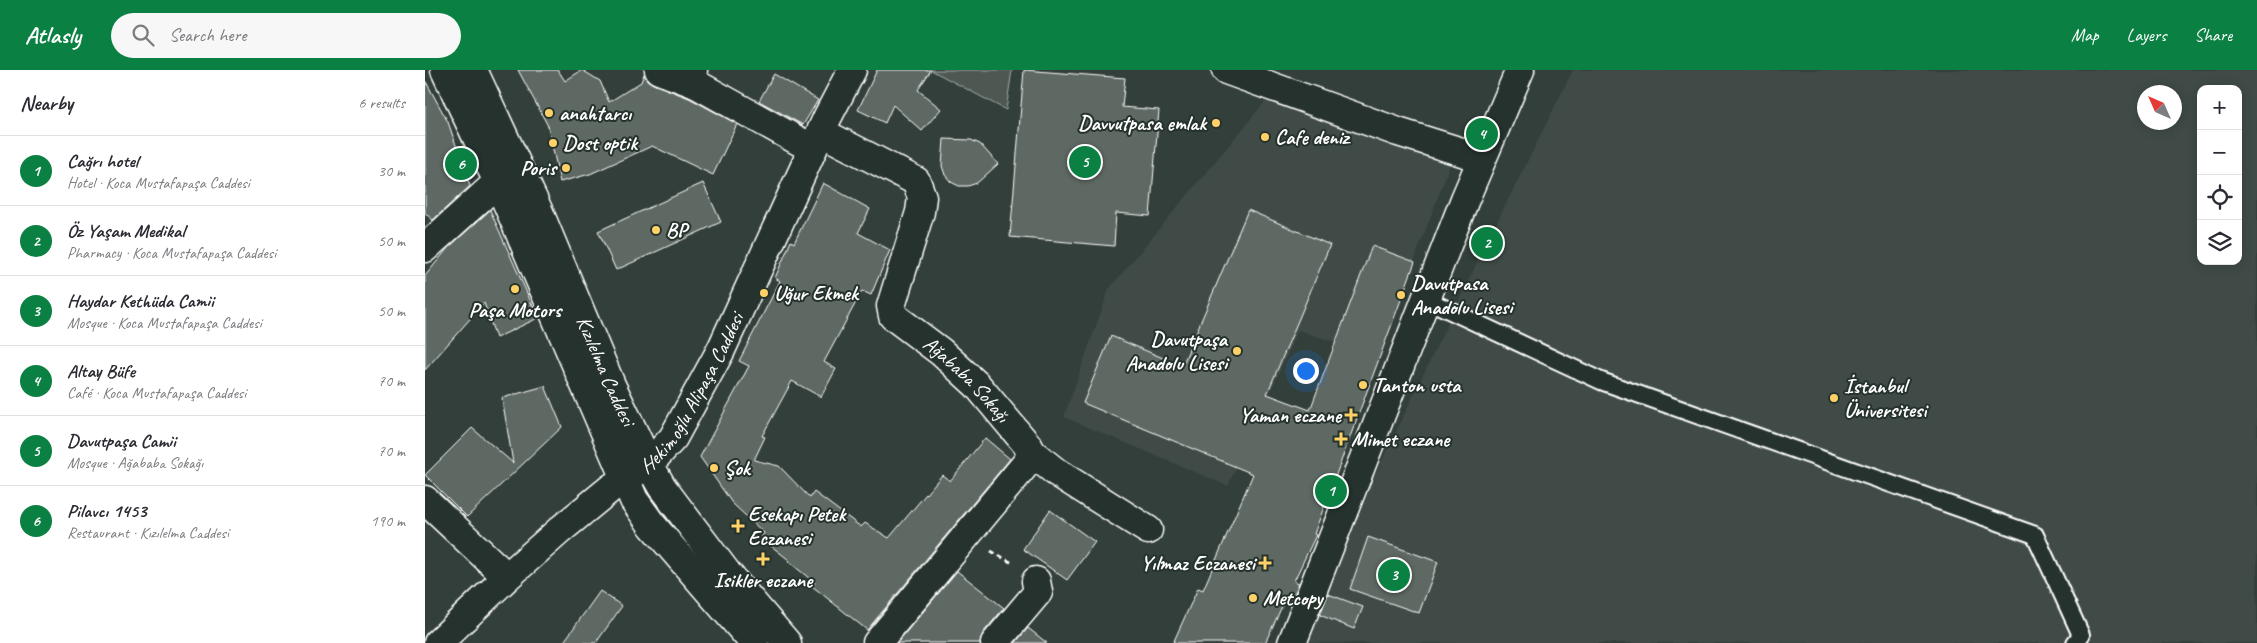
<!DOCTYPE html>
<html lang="en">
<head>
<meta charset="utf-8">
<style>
  body { margin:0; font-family:Caveat,sans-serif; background:#f7f7f7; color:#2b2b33 }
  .controls { position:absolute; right:15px; top:15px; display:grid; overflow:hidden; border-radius:10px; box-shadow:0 2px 12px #0003 }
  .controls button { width:45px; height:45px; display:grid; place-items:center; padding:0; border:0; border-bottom:1px solid #e1e1e2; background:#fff; color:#2b2b33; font:25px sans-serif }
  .compass { position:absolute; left:1712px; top:15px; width:45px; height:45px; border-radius:50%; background:#fff; box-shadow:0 2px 12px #0003; rotate:315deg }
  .you { position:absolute; left:880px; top:300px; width:18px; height:18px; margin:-12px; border:4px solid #fff; border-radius:50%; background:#1a73e8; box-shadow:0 0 0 8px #1a73e833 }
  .badge { display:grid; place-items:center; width:32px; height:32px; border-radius:50%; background:#0b8043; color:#fff; font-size:16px; font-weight:700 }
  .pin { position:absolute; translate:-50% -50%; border:2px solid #fff; box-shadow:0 1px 5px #0006 }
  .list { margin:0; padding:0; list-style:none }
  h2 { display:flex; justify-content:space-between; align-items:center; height:65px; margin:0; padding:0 20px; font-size:21px }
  h2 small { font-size:16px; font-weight:400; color:#7c7c81 }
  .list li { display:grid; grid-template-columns:32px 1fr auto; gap:15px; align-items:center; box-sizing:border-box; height:70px; padding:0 20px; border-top:1px solid #e1e1e2 }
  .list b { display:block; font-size:19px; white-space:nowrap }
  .list p { margin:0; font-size:16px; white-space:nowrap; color:#7c7c81 }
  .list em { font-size:16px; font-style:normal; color:#7c7c81 }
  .icon { flex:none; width:28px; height:28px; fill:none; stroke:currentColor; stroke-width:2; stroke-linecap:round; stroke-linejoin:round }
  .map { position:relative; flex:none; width:1832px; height:573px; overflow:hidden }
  header { display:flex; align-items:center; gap:30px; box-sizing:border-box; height:70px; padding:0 25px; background:#0b8043; color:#fff }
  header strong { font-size:24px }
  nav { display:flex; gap:28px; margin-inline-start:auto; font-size:18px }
  .search { width:350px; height:45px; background:#f7f7f7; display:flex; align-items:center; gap:12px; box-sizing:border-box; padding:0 18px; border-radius:28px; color:#7c7c81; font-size:19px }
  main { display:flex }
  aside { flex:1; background:#fff }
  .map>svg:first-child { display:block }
  .built { fill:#404c47; fill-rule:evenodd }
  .green { fill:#4d5853; stroke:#a6aca9 }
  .building { fill:#5f6964; stroke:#fff }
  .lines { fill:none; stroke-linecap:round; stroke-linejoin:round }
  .service-casing { stroke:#fff; stroke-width:20 }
  .minor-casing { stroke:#fff; stroke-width:31 }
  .tertiary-casing { stroke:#fff; stroke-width:31 }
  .secondary-casing { stroke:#fff; stroke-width:31 }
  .path { stroke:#fff; stroke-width:3; stroke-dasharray:5 4; stroke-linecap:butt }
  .service { stroke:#26332d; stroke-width:16 }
  .minor { stroke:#26332d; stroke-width:28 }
  .tertiary { stroke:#26332d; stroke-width:28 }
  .secondary { stroke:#26332d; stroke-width:28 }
  .poi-dot { fill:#ffd166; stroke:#26332d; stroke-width:2 }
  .labels { text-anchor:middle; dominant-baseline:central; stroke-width:4; stroke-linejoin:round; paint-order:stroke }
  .poi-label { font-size:21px; font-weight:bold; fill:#fff; stroke:#26332d; text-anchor:start }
  .street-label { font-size:21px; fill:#fff; stroke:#26332d }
</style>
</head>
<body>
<header>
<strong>Atlasly</strong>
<div class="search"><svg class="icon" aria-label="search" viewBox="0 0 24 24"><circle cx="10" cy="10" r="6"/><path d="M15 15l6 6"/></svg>Search here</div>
<nav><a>Map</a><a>Layers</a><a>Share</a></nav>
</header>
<main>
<aside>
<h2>Nearby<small>6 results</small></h2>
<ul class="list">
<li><span class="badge">1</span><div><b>Cağrı hotel</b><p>Hotel · Koca Mustafapaşa Caddesi</p></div><em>30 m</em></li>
<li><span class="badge">2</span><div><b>Öz Yaşam Medikal</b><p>Pharmacy · Koca Mustafapaşa Caddesi</p></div><em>50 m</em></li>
<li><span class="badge">3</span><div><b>Haydar Kethüda Camii</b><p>Mosque · Koca Mustafapaşa Caddesi</p></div><em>50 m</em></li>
<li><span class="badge">4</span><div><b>Altay Büfe</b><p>Café · Koca Mustafapaşa Caddesi</p></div><em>70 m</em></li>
<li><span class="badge">5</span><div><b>Davutpaşa Camii</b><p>Mosque · Ağababa Sokağı</p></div><em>70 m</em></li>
<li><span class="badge">6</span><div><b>Pilavcı 1453</b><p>Restaurant · Kızılelma Caddesi</p></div><em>190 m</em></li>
</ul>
</aside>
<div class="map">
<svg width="1832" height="573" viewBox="0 0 1832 573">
  <rect width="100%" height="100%" fill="#333f3a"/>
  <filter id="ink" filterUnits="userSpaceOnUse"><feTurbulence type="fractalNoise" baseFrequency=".02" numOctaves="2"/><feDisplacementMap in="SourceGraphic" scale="10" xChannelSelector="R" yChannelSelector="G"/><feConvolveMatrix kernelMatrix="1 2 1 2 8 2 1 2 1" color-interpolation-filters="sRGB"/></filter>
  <g filter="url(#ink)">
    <g class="built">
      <path d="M1148 0H1832V573H878L921 466 1057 182ZM1776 19H1813V191H1776ZM1720 22H1750V52H1720Z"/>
      <path d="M844 27 1027 89 954 286 873 260 803 416 639 347 684 219Z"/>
    </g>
    <path class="green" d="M506 0H587L581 40Z"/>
    <g class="building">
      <path d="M93 0H133L140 11 157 0 175 11 184 32 216 12 219 4 222 10 228 14 264 28 312 54 288 105 227 76 165 104 135 112 123 56Z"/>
      <path d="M452 0H506L493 20 516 39 497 61 468 35 460 53 433 40Z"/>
      <path d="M599 0 700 8 697 37 734 40 725 146 691 143 689 176 585 167Z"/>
      <path d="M349 4 393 30 378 55 334 31Z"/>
      <path d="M0 10 23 52 45 116 8 150 0 143Z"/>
      <path d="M519 69 546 70 555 74 573 94 552 113 543 116H534L526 112 520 105 517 96Z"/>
      <path d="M278 113 296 152 191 200 173 161Z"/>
      <path d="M398 113 445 139 433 163 465 180 446 225 437 221 399 292 411 299 396 327 367 311 337 366 340 367 329 390 354 396 385 428 389 422 436 457 440 453 464 468 517 405 525 411 560 368 585 389 442 560 387 516 390 513 363 491 364 490 336 468 339 463 307 433 275 387 324 296 314 291 355 211 350 208 366 171 369 173Z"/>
      <path d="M65 140 113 248 71 268 59 233 0 300V206L23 178Z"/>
      <path d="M823 140 905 175 842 324 885 340 947 176 990 192 889 464 891 465 869 511 874 513 865 534 859 532 840 573H748L773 518 778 520 828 404 658 333 686 266 757 296Z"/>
      <path d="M120 316 137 357 42 447 0 405 47 358 88 393 77 328Z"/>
      <path d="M625 440 670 472 642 510 598 479Z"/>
      <path d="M943 467 1013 492 994 543 925 519Z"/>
      <path d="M532 501 579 538 558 563 555 573H472Z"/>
      <path d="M175 521 197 536 171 573H138Z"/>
      <path d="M903 524 938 537 929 559 895 545Z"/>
      <path d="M603 558 622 573H590Z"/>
    </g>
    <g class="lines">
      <defs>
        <path id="service" d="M1000 229 1176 311 1610 465 1656 565 1650 573"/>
        <g id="minor">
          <path d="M234 0 271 14"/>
          <path d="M268 0 267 6 271 14 388 79"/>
          <path d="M801 0 973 62 1056 88"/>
          <path id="s1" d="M396 62 491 111 497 127 495 142 466 236 468 246 516 282 552 315 604 377 605 389 452 573"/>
          <path d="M0 178 73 112"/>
          <path d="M606 382 631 402 723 460"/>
          <path d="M0 430 82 507"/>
          <path d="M570 573 613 522 611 511"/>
        </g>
        <g id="tertiary">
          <path id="s2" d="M13 573 82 507 135 460 186 418 224 394 248 368 296 280 402 48 427 0"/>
          <path d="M867 573 1040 129 1095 0"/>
        </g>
        <g id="secondary">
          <path d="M20 0 73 112 209 430 227 455 329 573"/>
          <path id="s3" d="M48 0 114 142 186 315 224 394 237 417 302 503 362 573"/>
        </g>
      </defs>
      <use href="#service" class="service-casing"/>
      <use href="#minor" class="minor-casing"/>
      <use href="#tertiary" class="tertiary-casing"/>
      <use href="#secondary" class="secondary-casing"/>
      <path class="path" d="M566 481 589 494"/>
      <use href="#service" class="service"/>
      <use href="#minor" class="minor"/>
      <use href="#tertiary" class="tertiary"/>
      <use href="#secondary" class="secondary"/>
    </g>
  </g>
  <g class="poi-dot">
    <circle cx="124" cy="43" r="5"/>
    <circle cx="791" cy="53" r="5"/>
    <circle cx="840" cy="67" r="5"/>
    <circle cx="128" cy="73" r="5"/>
    <circle cx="141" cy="98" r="5"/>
    <circle cx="231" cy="160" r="5"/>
    <circle cx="90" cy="219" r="5"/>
    <circle cx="339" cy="223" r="5"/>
    <circle cx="976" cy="225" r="5"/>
    <circle cx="812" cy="281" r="5"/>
    <circle cx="938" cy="315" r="5"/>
    <circle cx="1409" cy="328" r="5"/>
    <path d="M923.5 337.5h5v5h5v5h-5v5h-5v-5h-5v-5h5z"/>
    <path d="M913.5 361.5h5v5h5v5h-5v5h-5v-5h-5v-5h5z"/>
    <circle cx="289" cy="398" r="5"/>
    <path d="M310.5 448.5h5v5h5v5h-5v5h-5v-5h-5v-5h5z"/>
    <path d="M335.5 481.5h5v5h5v5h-5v5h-5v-5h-5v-5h5z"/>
    <path d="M837.5 485.5h5v5h5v5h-5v5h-5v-5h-5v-5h5z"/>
    <circle cx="828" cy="528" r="5"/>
  </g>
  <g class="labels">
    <g class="poi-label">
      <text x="134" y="43">anahtarcı</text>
      <text x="781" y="53" text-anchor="end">Davvutpasa emlak</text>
      <text x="850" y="67">Cafe deniz</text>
      <text x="138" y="73">Dost optik</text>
      <text x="131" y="98" text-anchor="end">Poris</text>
      <text x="241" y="160">BP</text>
      <text x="986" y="213">Davutpasa<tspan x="986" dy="24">Anadolu Lisesi</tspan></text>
      <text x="349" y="223">Uğur Ekmek</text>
      <text x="90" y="240" text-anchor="middle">Paşa Motors</text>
      <text x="802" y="269" text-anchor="end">Davutpaşa<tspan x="802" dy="24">Anadolu Lisesi</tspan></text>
      <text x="948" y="315">Tanton usta</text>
      <text x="1419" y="316">İstanbul<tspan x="1419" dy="24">Üniversitesi</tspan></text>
      <text x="916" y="345" text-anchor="end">Yaman eczane</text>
      <text x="926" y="369">Mimet eczane</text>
      <text x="299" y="398">Şok</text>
      <text x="323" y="444">Esekapı Petek<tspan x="323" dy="24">Eczanesi</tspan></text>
      <text x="830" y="493" text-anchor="end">Yılmaz Eczanesi</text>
      <text x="338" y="510" text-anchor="middle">Isikler eczane</text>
      <text x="838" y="528">Metcopy</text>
    </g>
    <g class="street-label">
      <text stroke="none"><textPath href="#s3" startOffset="329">Kızılelma Caddesi</textPath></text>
      <text stroke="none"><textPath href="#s1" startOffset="345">Ağababa Sokağı</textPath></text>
      <text stroke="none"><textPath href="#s2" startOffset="361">Hekimoğlu Alipaşa Caddesi</textPath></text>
    </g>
  </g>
</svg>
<div class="controls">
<button>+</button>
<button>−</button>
<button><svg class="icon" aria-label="locate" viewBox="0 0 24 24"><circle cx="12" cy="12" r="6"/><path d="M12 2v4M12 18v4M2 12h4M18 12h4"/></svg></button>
<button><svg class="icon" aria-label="layers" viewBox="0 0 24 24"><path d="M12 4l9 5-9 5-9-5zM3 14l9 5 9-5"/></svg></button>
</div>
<svg class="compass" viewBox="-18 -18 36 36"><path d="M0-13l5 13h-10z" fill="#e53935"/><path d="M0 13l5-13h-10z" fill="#7c7c81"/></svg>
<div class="you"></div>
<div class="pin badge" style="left:906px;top:421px">1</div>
<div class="pin badge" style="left:1062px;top:173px">2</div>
<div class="pin badge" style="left:969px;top:505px">3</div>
<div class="pin badge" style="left:1057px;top:64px">4</div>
<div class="pin badge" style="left:660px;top:92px">5</div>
<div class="pin badge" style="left:36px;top:94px">6</div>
</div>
</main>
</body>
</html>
